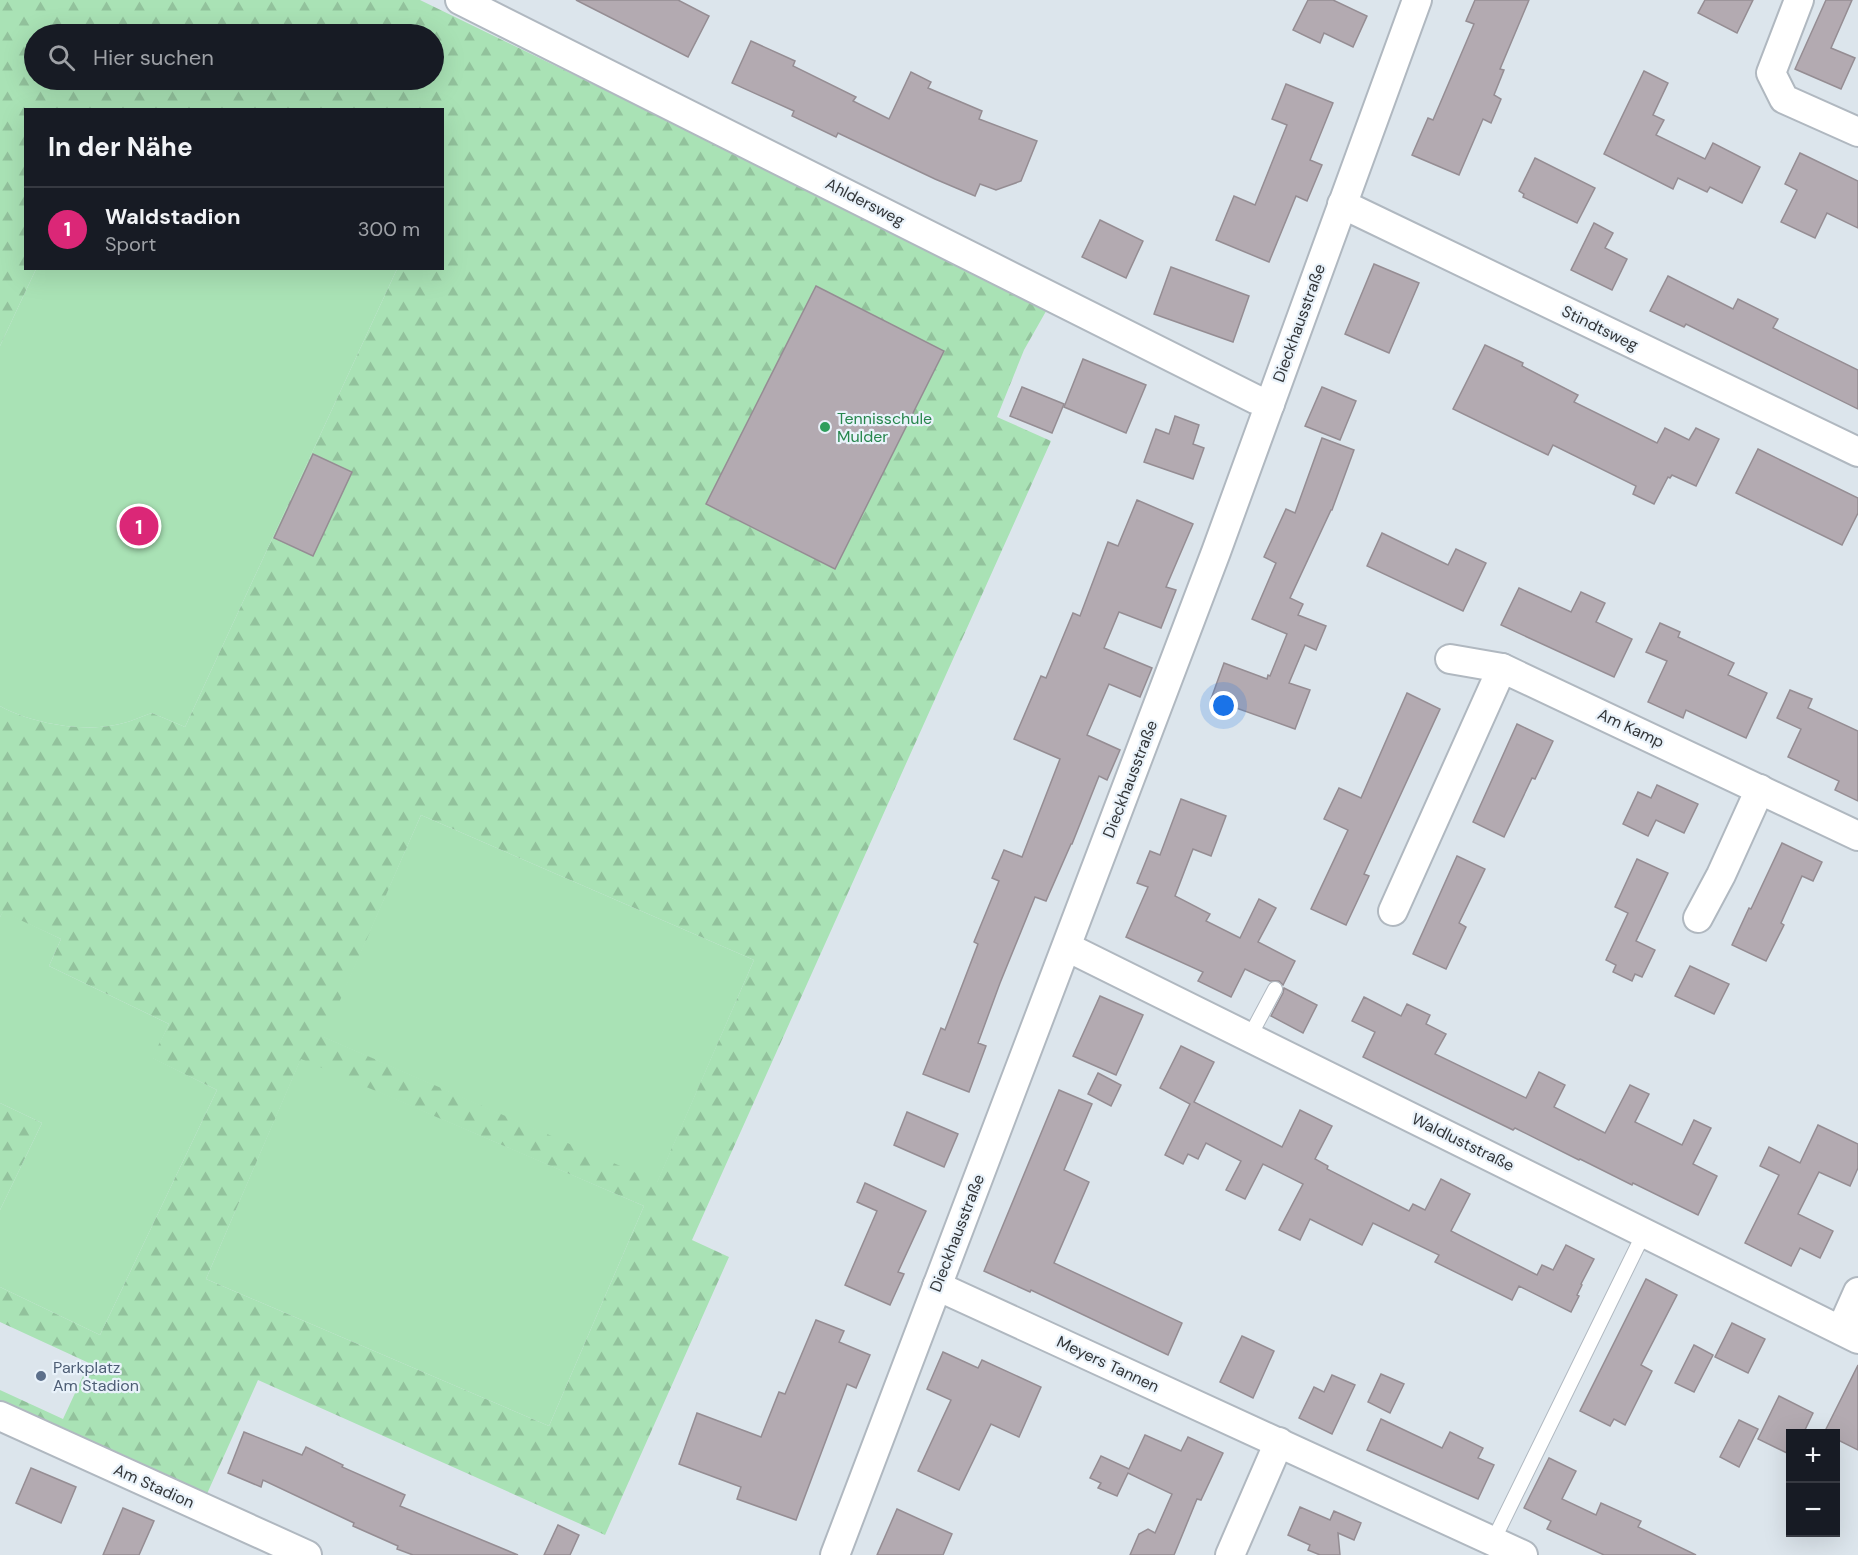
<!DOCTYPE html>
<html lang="de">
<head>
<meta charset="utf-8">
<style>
  body { margin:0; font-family:"DM Sans",sans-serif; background:#242831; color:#f1f3f6 }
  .controls { position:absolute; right:18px; bottom:18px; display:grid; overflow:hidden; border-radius:0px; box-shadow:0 6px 24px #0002 }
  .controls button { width:54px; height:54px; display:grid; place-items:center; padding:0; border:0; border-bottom:2px solid #363941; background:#171b24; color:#f1f3f6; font:30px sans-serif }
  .you { position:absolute; left:1224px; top:706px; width:21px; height:21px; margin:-15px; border:4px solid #fff; border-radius:50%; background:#1a73e8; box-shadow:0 0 0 9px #1a73e833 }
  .badge { display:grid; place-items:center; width:39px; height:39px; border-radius:50%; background:#db2777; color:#fff; font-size:20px; font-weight:700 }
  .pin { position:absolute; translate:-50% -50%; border:3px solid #fff; box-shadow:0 2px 6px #0006 }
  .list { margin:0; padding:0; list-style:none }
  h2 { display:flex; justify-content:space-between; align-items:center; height:78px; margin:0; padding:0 24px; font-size:26px }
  h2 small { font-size:20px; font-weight:400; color:#9ea1a6 }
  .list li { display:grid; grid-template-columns:39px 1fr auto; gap:18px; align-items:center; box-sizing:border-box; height:84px; padding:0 24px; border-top:2px solid #363941 }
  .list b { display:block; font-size:22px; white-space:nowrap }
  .list p { margin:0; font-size:20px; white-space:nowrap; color:#9ea1a6 }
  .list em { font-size:20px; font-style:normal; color:#9ea1a6 }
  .icon { flex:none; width:33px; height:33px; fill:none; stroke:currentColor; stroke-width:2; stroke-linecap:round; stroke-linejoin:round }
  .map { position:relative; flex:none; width:1858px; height:1555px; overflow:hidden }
  .search { position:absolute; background:#171b24; box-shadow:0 6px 24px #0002; left:24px; top:24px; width:420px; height:66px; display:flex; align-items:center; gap:15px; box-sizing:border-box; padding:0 21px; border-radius:33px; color:#9ea1a6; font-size:22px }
  .panel { position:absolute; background:#171b24; box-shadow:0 6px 24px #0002; left:24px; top:108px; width:420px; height:162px; border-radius:0px }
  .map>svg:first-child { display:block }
  .green { fill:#a9e2b5 }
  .forest { fill:url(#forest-firs); fill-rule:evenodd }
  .building { fill:#b3aab1; stroke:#958d93; stroke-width:1.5 }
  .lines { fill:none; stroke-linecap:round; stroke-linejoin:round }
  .service-casing { stroke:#b0b8c0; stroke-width:16 }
  .minor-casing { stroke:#b0b8c0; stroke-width:32 }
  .service { stroke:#fff; stroke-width:14 }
  .minor { stroke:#fff; stroke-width:28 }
  .leisure-dot { fill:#2e9e5b; stroke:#e9f2fa; stroke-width:2 }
  .service-dot { fill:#5c6f8a; stroke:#e9f2fa; stroke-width:2 }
  .labels { text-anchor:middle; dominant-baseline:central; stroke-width:4.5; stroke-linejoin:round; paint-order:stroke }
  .street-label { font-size:16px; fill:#323538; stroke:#e9f2fa }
  .leisure-label { font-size:16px; fill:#27864d; stroke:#e9f2fa; text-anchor:start }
  .service-label { font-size:16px; fill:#4e5e75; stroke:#e9f2fa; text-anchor:start }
</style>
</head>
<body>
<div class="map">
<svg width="1858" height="1555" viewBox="0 0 1858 1555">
  <defs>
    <pattern id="forest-firs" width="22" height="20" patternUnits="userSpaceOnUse" patternTransform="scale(1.5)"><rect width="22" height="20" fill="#a9e2b5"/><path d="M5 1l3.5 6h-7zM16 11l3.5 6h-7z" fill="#92c29c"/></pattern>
  </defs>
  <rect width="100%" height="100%" fill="#dce5ec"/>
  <g class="green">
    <path d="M36 269H397L185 727 152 713C140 717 128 723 115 725 81 732 30 723 0 706V346Z"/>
    <path d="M421 815 754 960 657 1183 323 1037Z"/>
    <path d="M3 911 61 939 49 966 169 1024 153 1058 217 1090 100 1335 0 1287V1210L42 1123 0 1103V917Z"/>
    <path d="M301 1058 644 1206 549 1426 206 1279Z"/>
  </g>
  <g class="forest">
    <path d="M0 0H420L1049 306 1024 350 997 417 1051 441 692 1240 729 1257 605 1535 258 1380 206 1496 0 1406V1390L63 1419 89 1363 0 1322V1287L100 1335 217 1090 152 1058 169 1024 49 966 61 939 3 912 0 917V706C30 723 81 732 115 725 128 723 140 717 152 713L185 727 397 269 442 268V110H26V268L36 269 0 346ZM34 34H434V80H34ZM421 815 754 960 657 1182 324 1037ZM301 1059 644 1206 549 1426 206 1279Z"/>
    <path d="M0 1103 42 1123 0 1210Z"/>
  </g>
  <g class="building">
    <path d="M576 0H678L709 16 688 57Z"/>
    <path d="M1308 0H1333L1367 16 1353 47 1324 33 1320 43 1293 30Z"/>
    <path d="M1475 0H1529L1500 69 1504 70 1494 95 1501 99 1491 123 1483 119 1459 175 1412 155 1428 118 1433 120 1474 24 1466 21Z"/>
    <path d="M1705 0H1753L1737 33 1698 13Z"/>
    <path d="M1826 0H1852L1831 48 1855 58 1841 89 1795 69Z"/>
    <path d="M751 41 795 61 793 66 856 97 853 101 889 119 911 72 931 82 928 88 982 111 979 119 1037 141 1021 181 996 190 980 184 975 196 935 179 838 133 836 137 792 116 794 111 732 83Z"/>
    <path d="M1644 71 1668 83 1653 115 1664 120 1656 135 1705 159 1713 143 1760 167 1742 203 1710 187 1707 192 1678 178 1673 189 1604 154Z"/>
    <path d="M1286 84 1333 103 1310 160 1322 165 1307 201 1296 196 1269 262 1216 240 1234 196 1255 205 1287 125 1272 119Z"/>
    <path d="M1800 153 1858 181V228L1827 213 1815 238 1781 222 1797 190 1785 184Z"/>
    <path d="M1535 158 1595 188 1577 223 1523 197 1524 194 1519 191Z"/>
    <path d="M1100 220 1143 241 1126 278 1082 257Z"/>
    <path d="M1594 223 1613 233 1605 248 1627 259 1612 290 1571 270Z"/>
    <path d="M1374 264 1419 283 1389 353 1345 334Z"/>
    <path d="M1171 267 1249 296 1233 342 1154 314Z"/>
    <path d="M1668 276 1733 309 1738 299 1778 319 1773 328 1858 370V409L1686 324 1684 327 1650 311Z"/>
    <path d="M816 286 944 351 835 569 706 504Z"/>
    <path d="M1485 345 1523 363 1522 366 1578 395 1574 402 1657 443 1665 428 1689 440 1696 428 1719 439 1696 486 1672 475 1670 478 1668 477 1654 504 1633 494 1636 486 1553 445 1548 455 1453 409Z"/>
    <path d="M1083 359 1146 385 1126 433 1064 407Z"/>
    <path d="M1022 387 1064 404 1052 433 1010 416Z"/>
    <path d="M1322 387 1356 401 1340 440 1305 426Z"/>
    <path d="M1175 416 1199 425 1193 444 1204 448 1193 479 1144 462 1156 429 1169 434Z"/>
    <path d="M1322 438 1354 450 1332 510H1331L1290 598 1303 604 1298 615 1326 626 1316 650 1305 645 1289 683 1310 690 1295 729 1211 699 1224 663 1267 679 1268 675 1270 676 1287 634 1252 619 1276 563 1264 557 1286 509 1295 513Z"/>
    <path d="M1758 449 1858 498V513L1842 545 1736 493Z"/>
    <path d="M313 454 352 472 313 556 274 538Z"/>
    <path d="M1137 500 1193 524 1166 587 1176 590 1161 628 1119 612 1104 648 1152 668 1140 697 1109 684 1087 735 1120 750 1107 780 1099 776 1072 844H1071L1046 901 1035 897 1000 983 978 1043 986 1046 969 1092 923 1074 941 1028 945 1030 978 944 974 942 999 881 992 878 1004 850 1022 857 1060 759 1014 739 1041 676 1046 678 1073 613 1080 616 1108 542 1118 546Z"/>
    <path d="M1382 533 1448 565 1456 549 1486 563 1463 611 1367 566Z"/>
    <path d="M1519 588 1571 612 1581 592 1605 603 1596 622 1632 639 1614 677 1501 625Z"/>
    <path d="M1660 623 1680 632 1678 637 1734 663 1728 675 1767 693 1746 738 1686 710 1683 718 1648 702 1667 661 1646 652Z"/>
    <path d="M1790 690 1812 699 1808 708 1858 731V801L1835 790 1839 781 1788 757 1801 729 1777 718Z"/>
    <path d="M1407 693 1440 709 1364 874 1369 876 1346 925 1311 909 1348 830 1324 819 1339 788 1361 798Z"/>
    <path d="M1517 724 1553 741 1535 779 1532 778 1504 837 1473 822Z"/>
    <path d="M1657 785 1698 804 1684 833 1656 820 1648 836 1623 824 1638 792 1651 798Z"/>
    <path d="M1181 799 1226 816 1211 856 1193 849 1175 896 1210 914 1206 921 1240 938 1259 899 1276 908 1258 942 1295 961 1283 985 1279 981H1270L1245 969 1231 997 1198 981 1203 972 1126 937 1148 887 1137 883 1150 851 1160 855Z"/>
    <path d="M1782 843 1822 862 1813 881 1802 876 1781 923 1784 925 1766 961 1732 945 1749 908 1751 909Z"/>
    <path d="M1457 856 1485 869 1459 923 1466 927 1446 969 1413 954Z"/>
    <path d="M1637 859 1668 873 1636 941 1655 950 1642 977 1635 974 1632 981 1613 972 1616 965 1606 960 1628 913 1615 907Z"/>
    <path d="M1690 966 1729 984 1714 1014 1675 996Z"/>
    <path d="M1284 988 1317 1005 1303 1033 1271 1016 1283 993Z"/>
    <path d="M1100 996 1143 1015 1116 1075 1073 1056Z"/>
    <path d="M1364 997 1401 1016 1407 1004 1430 1015 1426 1024 1446 1034 1435 1054 1526 1098 1539 1072 1565 1085 1554 1107 1605 1133 1630 1085 1649 1094 1635 1122 1682 1145 1694 1120 1711 1128 1693 1164 1717 1176 1698 1215 1633 1183 1632 1185 1580 1159 1579 1160 1515 1128 1513 1130 1363 1057 1375 1032 1352 1021Z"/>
    <path d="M1181 1046 1214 1062 1194 1102 1282 1147 1300 1110 1332 1126 1315 1159 1328 1166 1327 1169 1409 1211 1413 1204 1425 1210 1441 1179 1470 1194 1451 1231 1537 1275 1542 1265 1553 1270 1566 1245 1594 1259 1581 1284 1582 1285 1577 1295 1579 1296 1571 1312 1519 1286 1512 1300 1435 1262 1439 1255 1373 1223 1362 1245 1310 1219 1300 1240 1279 1230 1303 1184 1263 1164 1245 1199 1226 1190 1241 1161 1206 1143 1198 1159 1188 1154 1183 1164 1165 1155 1190 1104 1160 1088Z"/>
    <path d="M1098 1073 1121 1085 1111 1106 1088 1094Z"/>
    <path d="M1059 1090 1092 1104 1064 1170 1089 1182 1054 1263 1182 1323 1168 1355 1031 1290 1030 1292 984 1271Z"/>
    <path d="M907 1112 958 1134 944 1167 894 1145Z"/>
    <path d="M1818 1125 1858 1144V1168L1850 1186 1819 1172 1798 1214 1833 1231 1820 1258 1800 1248 1791 1266 1745 1243 1779 1175 1760 1166 1769 1147 1800 1163Z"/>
    <path d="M865 1183 926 1211 898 1272 904 1274 890 1305 845 1285 877 1211 857 1202Z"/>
    <path d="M1646 1279 1677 1295 1641 1365 1652 1371 1625 1425 1614 1419 1610 1426 1580 1411Z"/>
    <path d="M816 1320 844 1331 839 1342 870 1355 856 1388 847 1384 796 1520 737 1499 741 1487 679 1464 697 1413 761 1437 779 1392 785 1394Z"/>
    <path d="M1732 1323 1765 1339 1748 1373 1715 1357Z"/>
    <path d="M1242 1336 1274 1351 1253 1398 1220 1382Z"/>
    <path d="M1694 1345 1713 1355 1694 1392 1675 1383Z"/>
    <path d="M943 1352 978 1368 982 1360 1041 1387 1019 1437 991 1424 959 1490 918 1471 951 1400 927 1389Z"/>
    <path d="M1858 1365V1450L1836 1439V1434L1824 1433Z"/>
    <path d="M1381 1374 1404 1384 1390 1413 1368 1402Z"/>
    <path d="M1332 1375 1355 1385 1332 1434 1299 1418 1314 1387 1324 1392Z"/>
    <path d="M1779 1396 1813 1413 1803 1434H1791V1455L1758 1439Z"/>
    <path d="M1381 1419 1442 1448 1450 1432 1483 1448 1478 1458 1494 1465 1478 1499 1367 1450Z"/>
    <path d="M1739 1420 1758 1429 1739 1467 1720 1457Z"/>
    <path d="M244 1432 302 1455 306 1447 343 1465 342 1467 405 1495 400 1506 518 1555H413L397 1549 398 1546 353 1526 354 1523 263 1480 261 1487 228 1473Z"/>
    <path d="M1145 1435 1181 1451 1188 1437 1223 1453 1201 1500 1197 1499 1174 1555H1130L1139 1534 1148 1529 1155 1533 1172 1494 1128 1473 1117 1496 1098 1488 1101 1483 1090 1478 1101 1456 1129 1469Z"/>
    <path d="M1549 1458 1576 1471 1562 1499 1596 1515 1601 1503 1641 1521 1638 1527 1696 1555H1604L1547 1529 1551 1521 1524 1508Z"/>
    <path d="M31 1468 76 1487 61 1523 16 1503Z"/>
    <path d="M1300 1507 1330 1520 1334 1511 1361 1523 1354 1540 1338 1533 1340 1555H1320L1308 1550 1310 1545 1288 1535Z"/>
    <path d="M123 1508 154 1521 139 1555H103Z"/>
    <path d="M897 1509 952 1534 943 1555H877Z"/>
    <path d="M558 1525 579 1535 570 1555H544Z"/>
  </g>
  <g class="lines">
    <defs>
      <g id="service">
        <path d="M1250 1036 1275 989"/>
        <path d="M1493 1541 1644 1233"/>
      </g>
      <g id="minor">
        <path d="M460 0 1255 399 1270 404"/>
        <path d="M1799 0 1771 73 1784 99 1858 132"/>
        <path d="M1342 204 1858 452"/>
        <path d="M1450 659 1502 668 1858 836"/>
        <path d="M1393 911 1502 668"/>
        <path d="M1698 918 1721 875 1760 789"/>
        <path d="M1067 947 1858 1339"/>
        <path d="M937 1286 1523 1555"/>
        <path d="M1841 1330 1858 1292"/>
        <path d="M0 1416 307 1555"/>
        <path d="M835 1555 1216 552 1417 0"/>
        <path d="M1230 1555 1279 1442"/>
      </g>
    </defs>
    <use href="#service" class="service-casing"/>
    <use href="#minor" class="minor-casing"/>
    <use href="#service" class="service"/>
    <use href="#minor" class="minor"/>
  </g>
  <circle class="leisure-dot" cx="825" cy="427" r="6"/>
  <circle class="service-dot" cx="41" cy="1376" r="6"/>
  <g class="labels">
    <g class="street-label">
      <text transform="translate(865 202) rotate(27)">Ahldersweg</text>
      <text transform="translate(1299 323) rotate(-70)">Dieckhausstraße</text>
      <text transform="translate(1600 328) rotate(26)">Stindtsweg</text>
      <text transform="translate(1631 728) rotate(25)">Am Kamp</text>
      <text transform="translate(1130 779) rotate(-69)">Dieckhausstraße</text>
      <text transform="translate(1463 1142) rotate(26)">Waldluststraße</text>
      <text transform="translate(957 1233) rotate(-69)">Dieckhausstraße</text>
      <text transform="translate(1108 1364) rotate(25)">Meyers Tannen</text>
      <text transform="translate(154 1486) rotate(24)">Am Stadion</text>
    </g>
    <g class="leisure-label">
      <text x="837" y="418">Tennisschule<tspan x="837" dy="18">Mulder</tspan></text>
    </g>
    <g class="service-label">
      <text x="53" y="1367">Parkplatz<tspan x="53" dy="18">Am Stadion</tspan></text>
    </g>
  </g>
</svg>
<div class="controls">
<button>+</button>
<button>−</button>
</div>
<div class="you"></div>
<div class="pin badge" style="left:139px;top:526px">1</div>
<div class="search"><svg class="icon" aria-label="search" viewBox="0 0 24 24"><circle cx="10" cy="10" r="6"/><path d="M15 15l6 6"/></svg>Hier suchen</div>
<section class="panel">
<h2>In der Nähe<small></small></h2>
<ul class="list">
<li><span class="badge">1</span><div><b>Waldstadion</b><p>Sport</p></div><em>300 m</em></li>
</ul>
</section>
</div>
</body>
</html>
